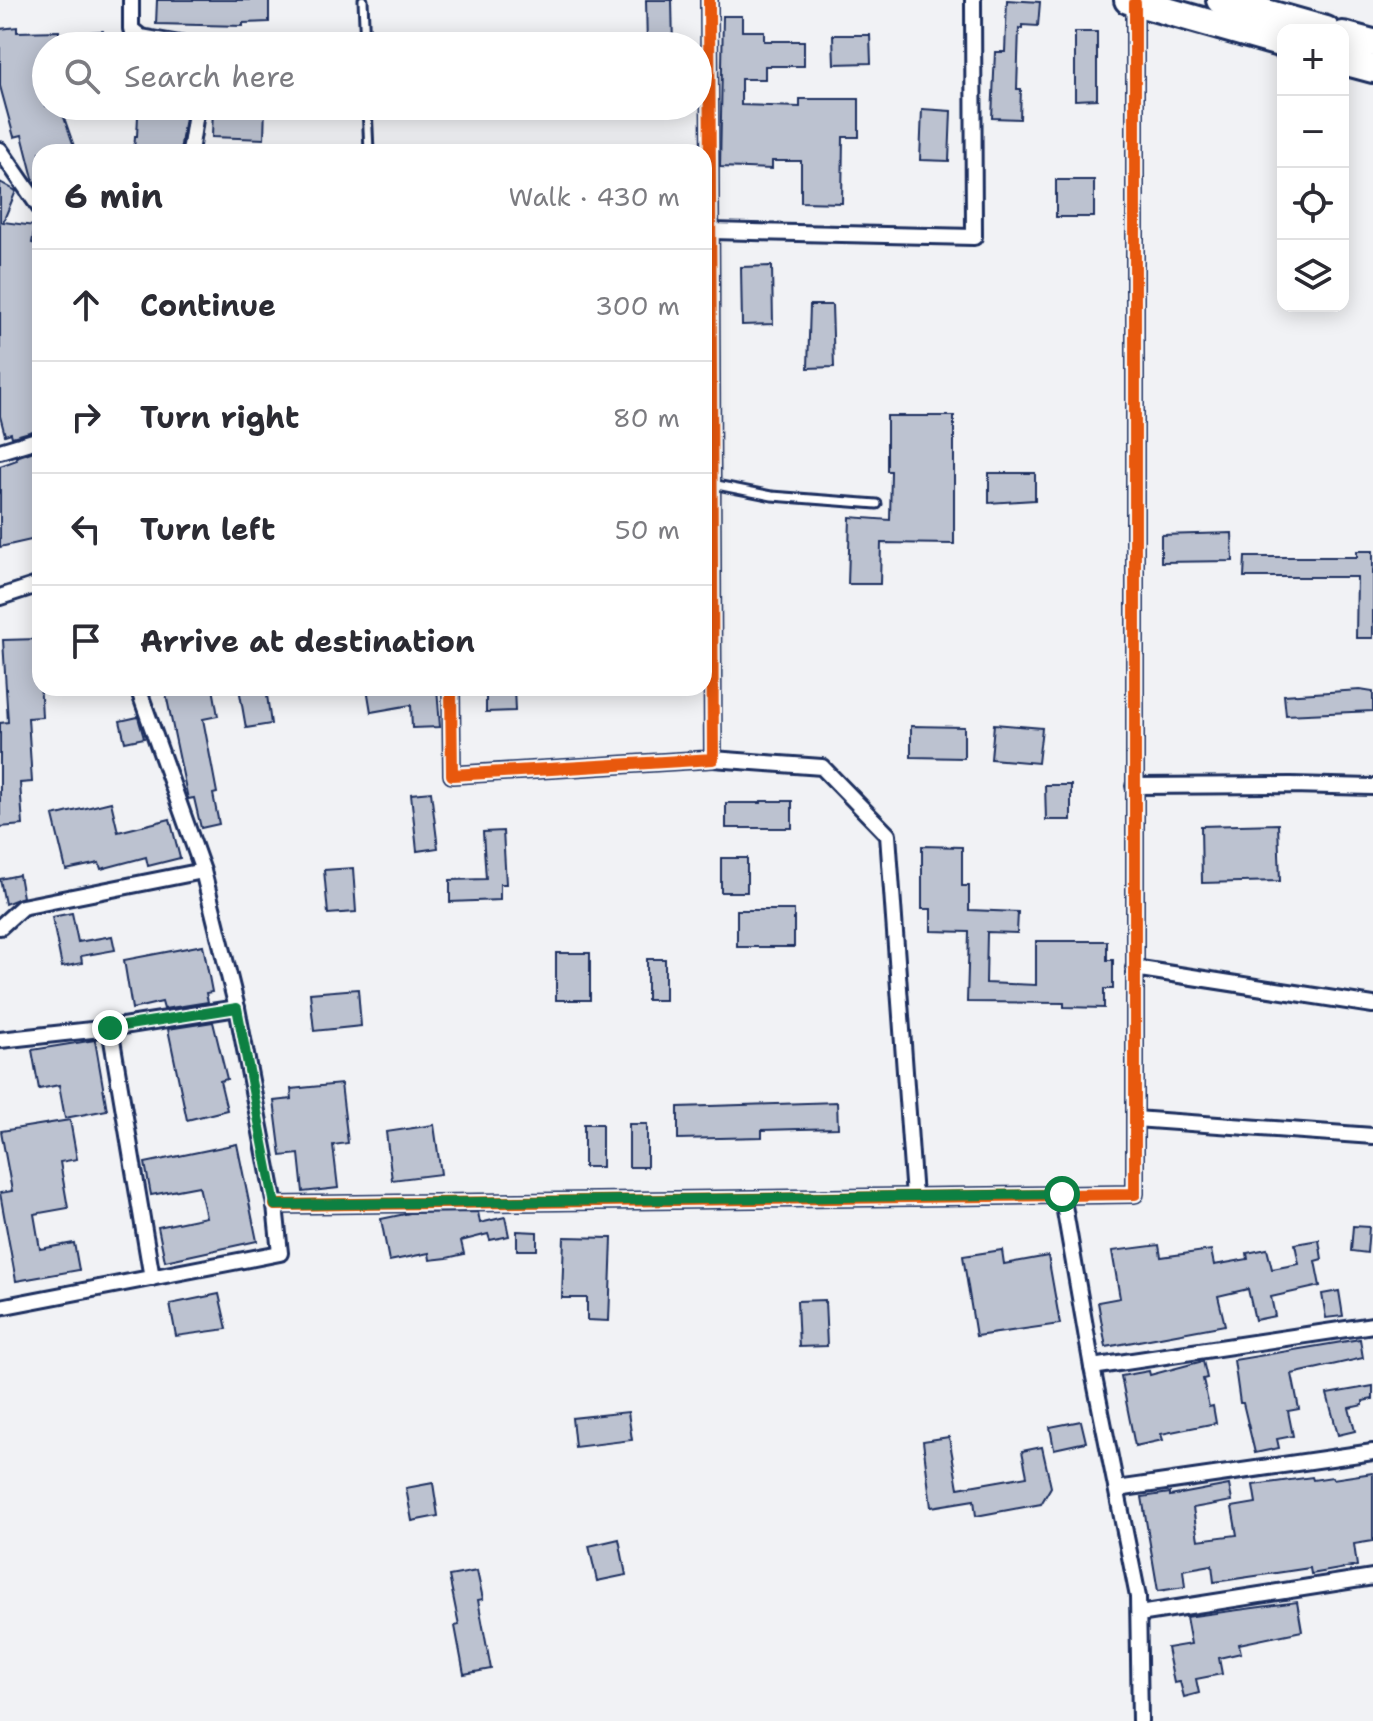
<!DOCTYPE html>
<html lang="en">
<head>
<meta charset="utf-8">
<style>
  body { margin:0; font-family:"Shantell Sans",sans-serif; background:#f2f2f3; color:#2b2b33 }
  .controls { position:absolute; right:24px; top:24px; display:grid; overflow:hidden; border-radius:16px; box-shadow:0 4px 20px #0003 }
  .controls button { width:72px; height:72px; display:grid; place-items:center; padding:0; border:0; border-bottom:2px solid #e1e1e2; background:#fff; color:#2b2b33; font:40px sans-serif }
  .stop { position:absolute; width:24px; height:24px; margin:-18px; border:6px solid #0b8043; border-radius:50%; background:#fff }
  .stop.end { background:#0b8043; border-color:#fff; box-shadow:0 2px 8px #0008 }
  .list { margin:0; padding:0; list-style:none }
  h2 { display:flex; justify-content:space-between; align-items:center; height:104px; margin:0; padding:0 32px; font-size:34px }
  h2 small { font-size:26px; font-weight:400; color:#7c7c81 }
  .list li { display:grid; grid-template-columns:52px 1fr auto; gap:24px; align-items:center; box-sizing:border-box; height:112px; padding:0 32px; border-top:2px solid #e1e1e2 }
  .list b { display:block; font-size:30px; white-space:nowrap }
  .list em { font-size:26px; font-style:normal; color:#7c7c81 }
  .icon { flex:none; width:44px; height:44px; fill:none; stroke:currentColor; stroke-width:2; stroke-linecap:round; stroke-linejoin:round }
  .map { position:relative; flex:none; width:1373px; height:1721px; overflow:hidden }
  .search { position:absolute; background:#fff; box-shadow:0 4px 20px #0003; left:32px; top:32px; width:680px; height:88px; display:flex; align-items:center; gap:20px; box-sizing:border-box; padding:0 28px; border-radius:44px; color:#7c7c81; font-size:30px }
  .panel { position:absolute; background:#fff; box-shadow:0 4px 20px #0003; left:32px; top:144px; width:680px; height:552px; border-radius:24px }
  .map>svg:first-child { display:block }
  .building { fill:#bcc2d0; stroke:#1b2f5e; stroke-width:2 }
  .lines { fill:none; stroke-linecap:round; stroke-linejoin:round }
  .lane-casing { stroke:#1b2f5e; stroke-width:13 }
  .street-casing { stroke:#1b2f5e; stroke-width:20 }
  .highway-casing { stroke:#1b2f5e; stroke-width:32 }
  .lane { stroke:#fff; stroke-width:7 }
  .street { stroke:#fff; stroke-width:14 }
  .highway { stroke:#fff; stroke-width:26 }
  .cycleway-casing { stroke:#fff; stroke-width:17 }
  .cycleway { stroke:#e8590c; stroke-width:12 }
  .route { stroke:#0b8043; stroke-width:10 }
</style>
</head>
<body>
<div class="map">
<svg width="1373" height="1721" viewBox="0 0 1373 1721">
  <rect width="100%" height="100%" fill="#f1f2f5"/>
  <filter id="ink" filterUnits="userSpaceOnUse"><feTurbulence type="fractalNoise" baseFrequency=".0125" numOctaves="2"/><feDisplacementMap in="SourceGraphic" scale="16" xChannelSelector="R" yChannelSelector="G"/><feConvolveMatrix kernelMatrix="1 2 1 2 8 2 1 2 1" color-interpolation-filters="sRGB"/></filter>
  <g filter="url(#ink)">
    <g class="building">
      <path d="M157 0H269V22L243 23V26L156 24Z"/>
      <path d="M646 0H672L673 46H647Z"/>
      <path d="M1007 0 1040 2 1038 26 1022 25V29L1019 28 1017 89H1021L1020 119 992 118 995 52H1005Z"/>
      <path d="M723 16H742V31H764V41H804V66H765V79H741V105L800 107V99H859V137H843L842 203 801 202V161H772V169L720 167Z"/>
      <path d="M17 27V32L59 31V34L103 31 106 46H46V106H60L76 152H40V186L34 182 22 135 14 137 0 86V29Z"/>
      <path d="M1075 32H1097V99L1075 100Z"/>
      <path d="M833 35H870L871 63 834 64Z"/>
      <path d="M141 106H183V117H185L180 152H134L135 136H137L138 116H141Z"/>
      <path d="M213 106H265L264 139 212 137Z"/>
      <path d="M922 109 951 111 949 161 920 160Z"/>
      <rect x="1056" y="180" width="38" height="37"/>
      <path d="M0 182 16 191 3 222 35 226 32 243 40 245V429L12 437 11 433 5 435 0 416Z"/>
      <path d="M772 266 773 324 742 325 741 267Z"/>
      <path d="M810 305H832L834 367 808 368Z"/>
      <path d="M887 416H954V544L881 543 880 584H848L850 517 890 520 891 471H887Z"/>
      <path d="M40 449V538L0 547V466L17 460 16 457Z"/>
      <path d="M989 473H1035V500L989 503Z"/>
      <path d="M1232 533 1233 561 1161 562V535Z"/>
      <path d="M1357 551H1373V638H1356L1357 577H1244L1245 557H1357Z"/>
      <path d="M38 639 42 717 28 718 32 782 20 783 23 825 0 827V723L8 722 3 640Z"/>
      <path d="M198 688H213L218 716 203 719 217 793 213 794 219 824 201 828 194 798 188 799 166 694Z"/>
      <path d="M239 688H266L271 724 246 728Z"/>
      <path d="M367 688H437L440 727 412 728 411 705 371 712Z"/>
      <path d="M486 688H514L515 711 486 712Z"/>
      <path d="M1360 690 1373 692V711L1286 715 1284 695Z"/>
      <path d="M138 717 144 738 125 742 120 721Z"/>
      <path d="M994 724 1042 728 1038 763 991 759Z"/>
      <path d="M911 726 964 727V758L911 757Z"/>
      <path d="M1045 785H1071V820H1046Z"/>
      <path d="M431 792 438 848 417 851 411 794Z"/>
      <path d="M761 801H792V828H726V803H761Z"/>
      <path d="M111 802 118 832 170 819 180 858 148 866 146 857 101 869 99 863 66 870 53 816Z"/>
      <path d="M1278 824 1280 881 1202 883 1201 826Z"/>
      <path d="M503 831 506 884H500V900L450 902V880L486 879 483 832Z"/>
      <path d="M922 846 962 847V886H969V910L1018 912 1017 933 987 932 986 983 1036 985V941H1107V960H1113V989H1104V1008L1064 1007V1003L967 1002 969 932 931 931V909H922Z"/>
      <rect x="721" y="858" width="26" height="34"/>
      <path d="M353 868 356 912 328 914 324 870Z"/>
      <path d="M19 875 23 897 5 904 0 879Z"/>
      <rect x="737" y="910" width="57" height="37"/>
      <path d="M72 913 78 942 112 936 115 950 81 956 82 963 62 967 52 917Z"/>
      <path d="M203 945 212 992 206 993 208 1002 164 1009 162 1002 132 1009 124 960Z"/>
      <rect x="556" y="953" width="34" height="47"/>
      <rect x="647" y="959" width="18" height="41"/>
      <path d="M358 989 361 1026 314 1031 310 993Z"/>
      <path d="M213 1022 227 1079 220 1081 227 1110 187 1120 168 1029Z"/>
      <path d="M95 1040 107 1110 65 1118 59 1085 39 1089 32 1050Z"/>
      <path d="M341 1084 348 1143 333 1145 338 1188 303 1192 299 1154 281 1156 274 1101 292 1099 291 1089Z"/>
      <path d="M837 1102 838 1128 762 1130V1137L678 1139V1107Z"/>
      <path d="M70 1120 77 1159 60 1162 68 1208 34 1214 40 1249 74 1243 79 1270 16 1281 0 1193 12 1191 1 1131Z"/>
      <rect x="584" y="1124" width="18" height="43"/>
      <rect x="629" y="1124" width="18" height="43"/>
      <path d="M434 1125 441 1174 392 1180 386 1132Z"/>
      <path d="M237 1144 257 1241 165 1261 158 1227 206 1217 199 1186 151 1195 145 1163Z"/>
      <path d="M478 1212 480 1223 505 1217 509 1236 490 1240 488 1234 461 1241 464 1254 447 1258 430 1260 429 1253 389 1261 381 1219 410 1213Z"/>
      <path d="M1353 1226 1369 1227 1367 1253 1351 1251Z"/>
      <path d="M517 1231 537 1232V1250H517Z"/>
      <path d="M564 1237 612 1238 609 1321 587 1320V1298H562Z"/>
      <path d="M1319 1240 1322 1259 1315 1261 1320 1286 1271 1297 1275 1316 1255 1320 1248 1289 1218 1296 1225 1325 1106 1347 1098 1302 1120 1298 1112 1251 1159 1245 1161 1257 1211 1250 1214 1265 1248 1259 1247 1253 1267 1249 1272 1269 1299 1264 1295 1244Z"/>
      <path d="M1002 1250 1004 1264 1048 1256 1060 1324 976 1336 963 1256Z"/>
      <path d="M1339 1291 1343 1316 1326 1318 1322 1294Z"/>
      <path d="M219 1294 227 1329 176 1336 170 1304Z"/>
      <path d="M825 1300 827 1346 799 1347 797 1301Z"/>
      <path d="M1360 1339 1363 1358 1292 1374 1299 1409 1288 1411 1293 1436 1277 1439 1279 1448 1255 1453 1243 1403H1240L1234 1360Z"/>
      <path d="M1203 1361 1207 1378 1203 1379 1209 1407 1213 1406 1216 1423 1161 1434 1163 1440 1135 1446 1121 1376 1149 1371 1150 1375Z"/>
      <path d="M1373 1386V1399L1363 1401V1405L1349 1408 1355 1431 1338 1435 1327 1394Z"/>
      <path d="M628 1412 632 1440 575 1447 572 1418Z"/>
      <path d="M1081 1421 1086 1442 1054 1449 1050 1427Z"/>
      <path d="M949 1437 958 1488 1027 1476 1022 1451 1042 1447 1051 1487 1041 1504 976 1516 974 1500 931 1507 923 1441Z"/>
      <path d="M1373 1473V1541L1354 1544 1357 1566 1311 1574 1310 1568 1214 1582 1212 1565 1183 1570 1185 1587 1158 1591 1142 1497 1170 1493V1496L1229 1485 1232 1501 1193 1508 1198 1540 1237 1535 1232 1507 1256 1503 1253 1485 1312 1477 1313 1480 1332 1477 1333 1479Z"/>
      <path d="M433 1483 438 1516 412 1521 406 1488Z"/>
      <path d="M619 1539 626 1575 597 1581 589 1546Z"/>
      <path d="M477 1571 483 1599 478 1600 491 1669 464 1674 455 1626 459 1625 449 1576Z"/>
      <path d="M1297 1602 1302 1631 1239 1644 1241 1653 1219 1658 1222 1674 1196 1679 1199 1693 1184 1697 1180 1682 1174 1683 1167 1648 1191 1644 1186 1617Z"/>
    </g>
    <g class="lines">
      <defs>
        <g id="lane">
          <path d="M363 0 365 46"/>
          <path d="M367 106 369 152"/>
          <path d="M712 484 772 496 877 504"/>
        </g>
        <g id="street">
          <path d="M131 0V29L141 37 191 46"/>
          <path d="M0 150 40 208"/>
          <path d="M190 152 197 106"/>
          <path d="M711 231 974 237 973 0"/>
          <path d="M0 451 40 439"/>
          <path d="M0 597 40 584"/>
          <path d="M451 688 452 775 713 759 709 0"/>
          <path d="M713 759 822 767 888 835 914 1197"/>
          <path d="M1134 786 1291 785 1373 787"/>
          <path d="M0 927 22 907 203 871"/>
          <path d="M1134 968 1373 1005"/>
          <path d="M110 1028 152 1278"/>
          <path d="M0 1040 110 1028 237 1008"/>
          <path d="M1135 1119 1373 1136"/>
          <path d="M1062 1194 1092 1367 1138 1597 1140 1721"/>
          <path d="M275 1205 1135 1194V3"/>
          <path d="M0 1307 280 1253 275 1205 237 1008 203 871 138 688"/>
          <path d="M1092 1367 1373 1325"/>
          <path d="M1117 1489 1373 1452"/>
          <path d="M1139 1614 1373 1577"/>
        </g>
        <g id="highway">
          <path d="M1128 0 1283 44"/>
          <path d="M1220 0 1326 30"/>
          <path d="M1343 35 1373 43"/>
          <path d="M1343 61 1373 69"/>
        </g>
      </defs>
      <use href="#lane" class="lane-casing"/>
      <use href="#street" class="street-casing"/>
      <use href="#highway" class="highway-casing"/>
      <use href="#lane" class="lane"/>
      <use href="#street" class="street"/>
      <use href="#highway" class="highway"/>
      <defs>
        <g id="cycleway">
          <path d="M451 688 452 775 713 759 709 0"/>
          <path d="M275 1205 1135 1194V3"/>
        </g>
      </defs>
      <use href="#cycleway" class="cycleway-casing"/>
      <use href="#cycleway" class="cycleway"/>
    </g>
  </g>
  <g class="lines" filter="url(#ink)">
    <path class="route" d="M110 1028 237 1008 275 1205 1062 1194"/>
  </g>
</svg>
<div class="controls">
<button>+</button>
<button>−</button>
<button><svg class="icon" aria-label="locate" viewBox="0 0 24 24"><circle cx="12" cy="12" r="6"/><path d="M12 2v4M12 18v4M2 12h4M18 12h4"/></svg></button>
<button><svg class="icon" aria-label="layers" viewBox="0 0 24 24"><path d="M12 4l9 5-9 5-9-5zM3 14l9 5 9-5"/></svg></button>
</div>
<div class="stop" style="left:1062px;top:1194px"></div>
<div class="stop end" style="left:110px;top:1028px"></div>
<div class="search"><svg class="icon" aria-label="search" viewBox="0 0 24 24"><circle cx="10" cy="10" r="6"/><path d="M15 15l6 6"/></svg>Search here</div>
<section class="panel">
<h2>6 min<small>Walk · 430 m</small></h2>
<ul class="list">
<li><svg class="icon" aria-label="ahead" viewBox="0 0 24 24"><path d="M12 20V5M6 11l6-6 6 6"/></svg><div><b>Continue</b></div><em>300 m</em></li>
<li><svg class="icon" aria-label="right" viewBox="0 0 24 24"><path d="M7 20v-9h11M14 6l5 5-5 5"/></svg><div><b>Turn right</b></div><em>80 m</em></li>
<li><svg class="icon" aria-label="left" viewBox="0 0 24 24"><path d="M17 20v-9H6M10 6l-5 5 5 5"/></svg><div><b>Turn left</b></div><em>50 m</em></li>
<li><svg class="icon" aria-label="arrive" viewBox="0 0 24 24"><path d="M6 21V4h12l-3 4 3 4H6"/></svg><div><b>Arrive at destination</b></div></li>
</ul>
</section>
</div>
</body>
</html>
